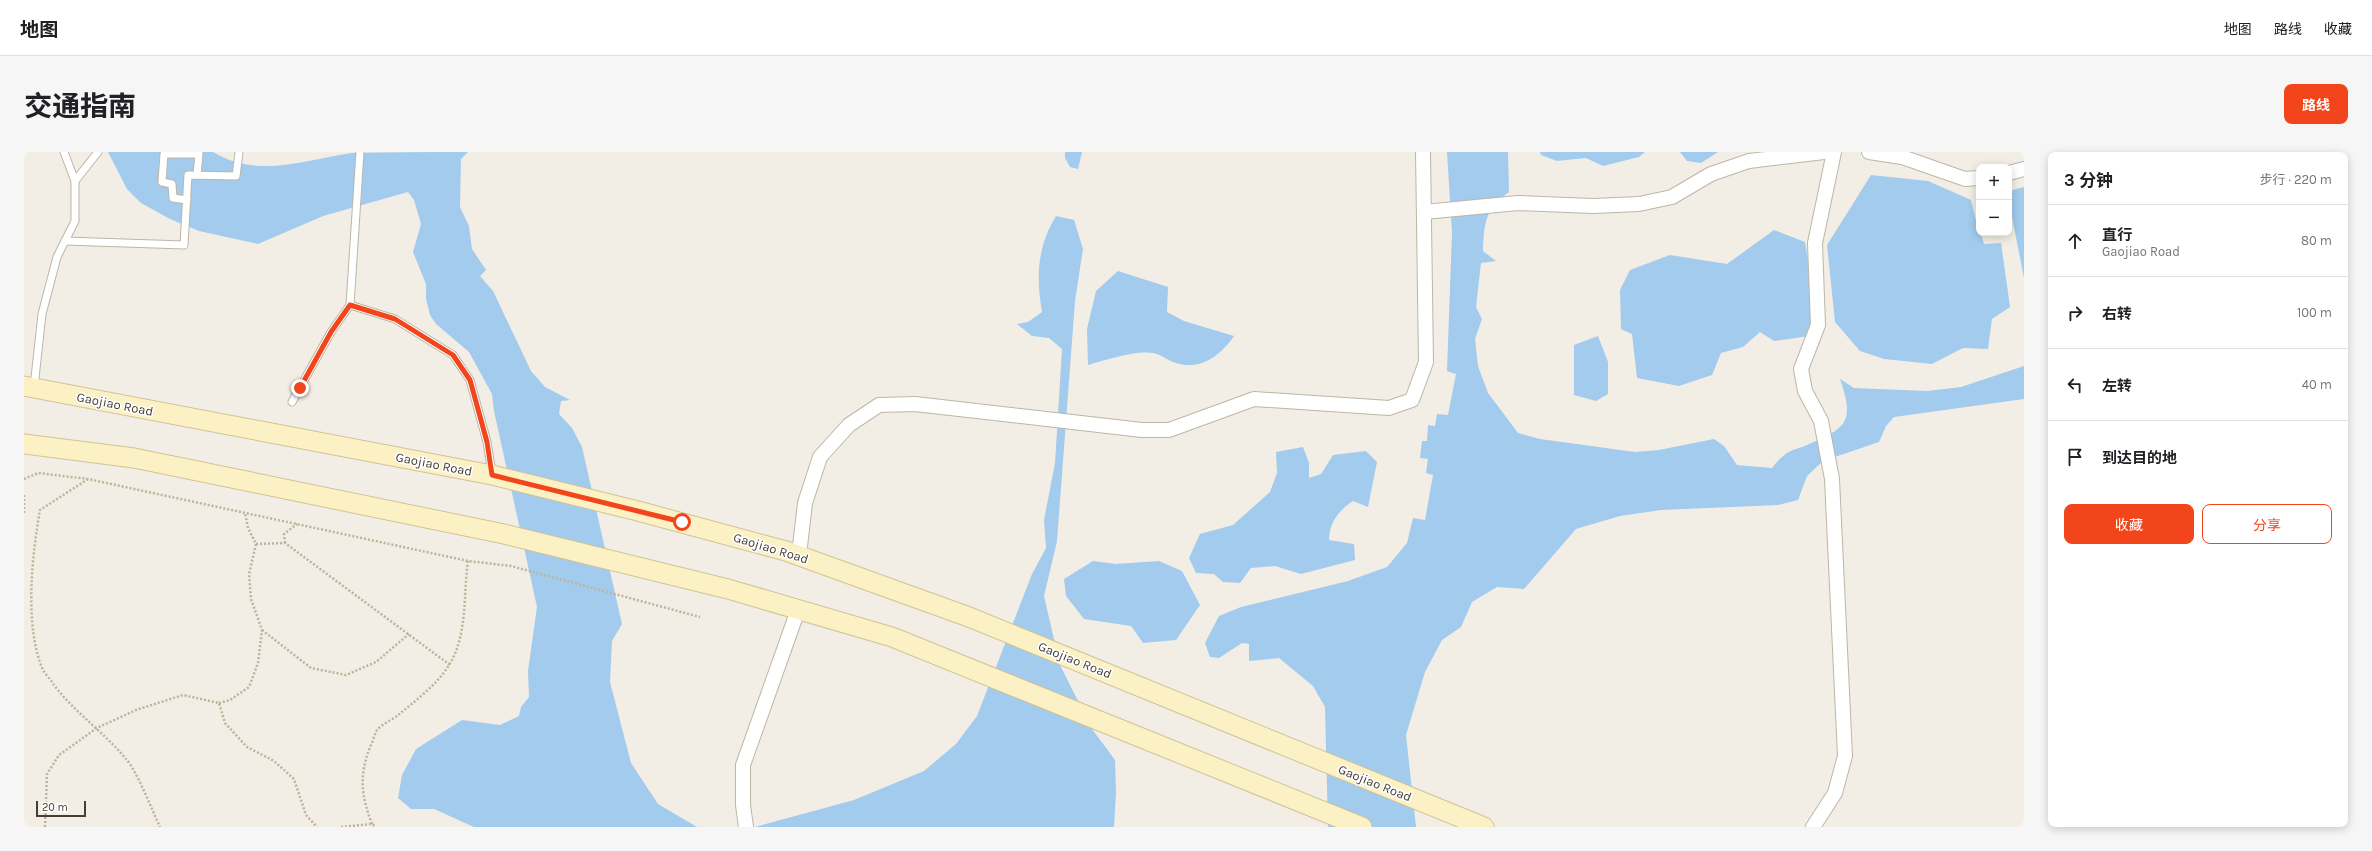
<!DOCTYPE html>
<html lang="zh">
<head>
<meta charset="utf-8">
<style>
  body { margin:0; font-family:Karla,"Noto Sans SC",sans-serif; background:#f6f6f6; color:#202124 }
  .controls { position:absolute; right:12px; top:12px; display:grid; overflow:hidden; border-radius:8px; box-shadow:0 2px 10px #0003 }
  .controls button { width:36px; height:36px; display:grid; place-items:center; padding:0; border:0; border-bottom:1px solid #e0e0e0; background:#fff; color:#202124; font:20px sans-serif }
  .scale { position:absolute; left:12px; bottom:10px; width:50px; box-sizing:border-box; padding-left:4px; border:2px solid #443f35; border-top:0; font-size:11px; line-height:14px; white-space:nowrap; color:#443f35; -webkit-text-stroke:3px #fff; paint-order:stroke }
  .stop { position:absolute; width:12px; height:12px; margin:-9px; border:3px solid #f2451b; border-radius:50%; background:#fff }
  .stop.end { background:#f2451b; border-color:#fff; box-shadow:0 1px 4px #0008 }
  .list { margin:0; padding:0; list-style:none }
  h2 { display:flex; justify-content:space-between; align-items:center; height:52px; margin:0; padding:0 16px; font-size:17px }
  h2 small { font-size:13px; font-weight:400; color:#757577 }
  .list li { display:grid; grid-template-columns:26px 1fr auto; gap:12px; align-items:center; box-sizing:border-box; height:72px; padding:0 16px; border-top:1px solid #e0e0e0 }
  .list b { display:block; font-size:15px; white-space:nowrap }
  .list p { margin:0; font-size:13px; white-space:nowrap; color:#757577 }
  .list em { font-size:13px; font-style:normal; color:#757577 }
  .actions { display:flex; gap:8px; padding:12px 16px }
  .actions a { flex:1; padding:9px 0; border:1px solid #f2451b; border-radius:8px; text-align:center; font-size:14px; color:#f2451b }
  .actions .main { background:#f2451b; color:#fff }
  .icon { flex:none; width:22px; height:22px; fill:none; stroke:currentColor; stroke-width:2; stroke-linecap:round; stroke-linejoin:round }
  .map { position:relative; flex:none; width:2000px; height:675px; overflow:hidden; border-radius:8px }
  header { display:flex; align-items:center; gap:24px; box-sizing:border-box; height:56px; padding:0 20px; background:#fff; border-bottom:1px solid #e0e0e0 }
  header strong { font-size:19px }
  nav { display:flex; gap:22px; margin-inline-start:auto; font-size:14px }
  .intro { display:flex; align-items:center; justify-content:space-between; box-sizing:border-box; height:96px; padding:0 24px }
  h1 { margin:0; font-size:28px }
  .button { padding:10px 18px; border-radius:8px; background:#f2451b; color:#fff; font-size:14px; font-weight:700 }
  main { display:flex; gap:24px; padding:0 24px }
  aside { flex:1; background:#fff; border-radius:8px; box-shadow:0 2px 10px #0003 }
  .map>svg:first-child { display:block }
  .water { fill:#a2cbed }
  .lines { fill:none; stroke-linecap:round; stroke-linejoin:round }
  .lane-casing { stroke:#bdb6a8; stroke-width:9 }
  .street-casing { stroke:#bdb6a8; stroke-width:16 }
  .secondary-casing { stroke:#d0c396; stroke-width:21 }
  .path { stroke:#beb39a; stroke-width:2.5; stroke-dasharray:2 2; stroke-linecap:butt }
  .lane { stroke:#fff; stroke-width:7 }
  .street { stroke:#fff; stroke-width:14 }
  .secondary { stroke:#fcf1c4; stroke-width:19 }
  .route { stroke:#f2451b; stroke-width:5 }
  .labels { text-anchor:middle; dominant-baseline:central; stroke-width:3; stroke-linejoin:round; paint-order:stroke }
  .street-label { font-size:13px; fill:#443f35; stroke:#fff }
</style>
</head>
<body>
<header>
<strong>地图</strong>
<nav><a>地图</a><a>路线</a><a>收藏</a></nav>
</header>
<div class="intro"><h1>交通指南</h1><a class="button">路线</a></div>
<main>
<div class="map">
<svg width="2000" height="675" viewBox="0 0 2000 675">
  <rect width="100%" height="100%" fill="#f2eee5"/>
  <g class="water">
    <path d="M84 0H189C233 27 281 8 328 1 366 0 406 0 444 0L437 7 436 55 445 74 448 97 462 118 456 124 469 139 507 219 521 235 546 248 537 249 535 262 548 276 558 295 598 472 588 489 586 530 607 611 634 652 673 675H450L410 657H387L374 646 378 623 392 597 438 568 476 573 495 564 497 555 505 545 504 519 513 455 470 259 468 242 445 200 412 172 406 163 402 147V132L389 100 397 72 390 48 384 40 299 64 234 92 175 79 146 67 117 51 103 37Z"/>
    <path d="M1041 0H1058L1054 17 1046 15 1041 6Z"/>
    <path d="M1423 0H1484L1485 40C1461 57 1460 71 1459 99L1472 109 1457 111 1452 155 1458 167 1451 187 1454 214 1464 241 1494 281 1516 287 1611 300 1635 298 1690 287 1700 294 1713 313 1748 316C1752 311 1757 305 1763 301 1769 297 1777 296 1783 293 1823 276 1831 270 1816 227L1830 236 1903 239 1937 235 2000 214V247L1870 265 1862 274 1855 290 1799 309 1783 324 1774 348 1754 353 1637 358 1596 364 1552 377 1500 437 1473 435 1448 450 1437 475 1418 488 1401 520 1382 583 1392 675H1304L1301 555 1289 534 1255 506 1225 509V492L1218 491 1195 506 1186 505 1181 491 1195 464 1217 455 1324 429 1363 415 1383 391 1389 366 1401 368 1409 323 1402 321 1404 307 1396 306 1398 289H1403L1404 273 1411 274 1413 262 1424 263 1432 222 1423 219 1428 81Z"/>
    <path d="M1516 0H1621L1615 5 1579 14 1562 6 1533 9 1517 3Z"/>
    <path d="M1656 0H1694L1677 11 1663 9Z"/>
    <path d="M1847 23 1904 29 1947 48 1955 81H1957L1960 92 1977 91 1986 155 1968 167 1964 197 1939 196 1908 212 1860 207 1836 199 1811 170 1803 93Z"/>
    <path d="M2000 35V126L1985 50V39Z"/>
    <path d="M1032 64 1050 68 1059 97 1051 149 1033 389 1020 444 1036 513 1068 577 1091 608 1092 641 1090 675H731L830 648 900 619 932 592 953 564 1008 422 1022 396 1020 368 1031 311 1038 197 1025 186 1008 184 993 172 1004 170 1018 160C1012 125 1013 95 1032 64Z"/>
    <path d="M1750 78 1781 90 1790 143 1785 184 1750 189 1736 180 1719 195 1697 201 1688 223 1655 234 1613 226 1608 182 1597 177 1596 138 1606 118 1646 103 1703 112Z"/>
    <path d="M1094 119 1144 135 1143 160 1160 169 1210 184C1197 203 1177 219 1152 211 1144 209 1137 202 1129 201 1113 198 1080 208 1064 213L1063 177 1072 139Z"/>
    <path d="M1574 184 1584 210V242L1572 249 1550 243V193Z"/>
    <path d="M1279 295 1285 311V326L1297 322 1309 303 1342 299 1353 310 1344 355 1329 349C1315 358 1305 371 1305 388L1330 392 1331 408 1277 422 1251 414 1227 416 1216 431 1199 430 1190 422 1172 421 1165 406 1176 382 1209 373 1246 340 1253 321 1252 300Z"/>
    <path d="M1069 409 1092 412 1135 409 1158 419 1176 453 1152 488 1119 491 1107 474 1060 467 1042 444 1040 427Z"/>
  </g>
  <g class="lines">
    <defs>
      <g id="lane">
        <path d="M51 29 74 0"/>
        <path d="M163 48 149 46 148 32 138 30 140 2H175L173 23"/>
        <path d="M41 89 160 93 164 23 212 24 215 0"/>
        <path d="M326 153 371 167 429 203 446 228 463 290 468 321"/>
        <path d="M10 235 18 162 33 105 51 69V29L40 0"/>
        <path d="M268 250 307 180 326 153 336 0"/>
      </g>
      <g id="street">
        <path d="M1845 0 1878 5 1941 27 1955 26"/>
        <path d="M1985 21 2000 17"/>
        <path d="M1400 60 1494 51 1569 54 1615 52 1648 45 1687 22 1725 9 1800 0"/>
        <path d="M775 403 781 351 796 305 825 273 855 253 891 252 1118 278H1145L1230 247 1365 256 1388 248 1402 210 1399 0"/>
        <path d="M722 675 719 653V613L774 458"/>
        <path d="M1789 675 1811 641 1821 604 1808 327 1797 269 1781 239 1777 217 1794 173 1791 91 1810 0"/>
      </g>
      <g id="secondary">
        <path d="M0 234 468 323 614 359 762 399 945 465 1460 675"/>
        <path d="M0 292 110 306 480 382 704 437 868 485 1338 675"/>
      </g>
    </defs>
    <use href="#lane" class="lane-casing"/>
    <use href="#street" class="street-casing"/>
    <use href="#secondary" class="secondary-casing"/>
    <g class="path">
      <path d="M0 327 14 321 64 327 444 409 487 414 676 465"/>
      <path d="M64 327 16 358C8 403 0 475 19 518 22 523 27 528 30 533 51 561 80 580 102 607 113 619 128 658 136 675"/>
      <path d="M0 343V362"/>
      <path d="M261 391 260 382 273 372"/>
      <path d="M232 392 261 391 426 513"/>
      <path d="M238 478 287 516 322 523 352 510 385 482"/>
      <path d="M195 551 206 548 225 535 234 511 238 478 227 447 225 422 232 392 224 376 221 361"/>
      <path d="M348 672C337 643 335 624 346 595 349 590 350 583 353 578 357 573 367 568 373 564 391 549 413 533 425 513 444 483 439 443 444 409"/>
      <path d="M21 675 23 622 35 603 73 576 112 558 159 543 195 551 201 571 223 595 250 609 270 627 282 663 293 675"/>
      <path d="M317 675 348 672 352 675"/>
    </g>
    <use href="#lane" class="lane"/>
    <use href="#street" class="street"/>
    <use href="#secondary" class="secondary"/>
  </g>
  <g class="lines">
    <path class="route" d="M276 236 307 180 326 153 371 167 429 203 446 228 463 290 468 323 658 370"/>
  </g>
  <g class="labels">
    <g class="street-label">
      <text transform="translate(91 252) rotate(11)">Gaojiao Road</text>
      <text transform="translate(410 312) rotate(11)">Gaojiao Road</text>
      <text transform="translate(747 396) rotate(17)">Gaojiao Road</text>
      <text transform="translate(1051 508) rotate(22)">Gaojiao Road</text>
      <text transform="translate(1351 631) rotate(22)">Gaojiao Road</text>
    </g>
  </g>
</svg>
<div class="controls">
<button>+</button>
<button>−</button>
</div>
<div class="scale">20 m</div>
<div class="stop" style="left:658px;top:370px"></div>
<div class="stop end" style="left:276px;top:236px"></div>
</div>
<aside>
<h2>3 分钟<small>步行 · 220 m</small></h2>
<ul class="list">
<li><svg class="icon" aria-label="ahead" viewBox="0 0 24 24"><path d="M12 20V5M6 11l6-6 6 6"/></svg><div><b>直行</b><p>Gaojiao Road</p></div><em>80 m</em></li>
<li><svg class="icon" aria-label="right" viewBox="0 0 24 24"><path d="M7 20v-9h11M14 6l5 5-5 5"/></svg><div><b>右转</b></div><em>100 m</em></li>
<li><svg class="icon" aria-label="left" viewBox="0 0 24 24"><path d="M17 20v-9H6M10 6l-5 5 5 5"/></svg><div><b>左转</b></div><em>40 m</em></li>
<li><svg class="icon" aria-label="arrive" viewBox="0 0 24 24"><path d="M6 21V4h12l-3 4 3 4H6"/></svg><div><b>到达目的地</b></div></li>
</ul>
<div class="actions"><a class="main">收藏</a><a>分享</a></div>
</aside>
</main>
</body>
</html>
